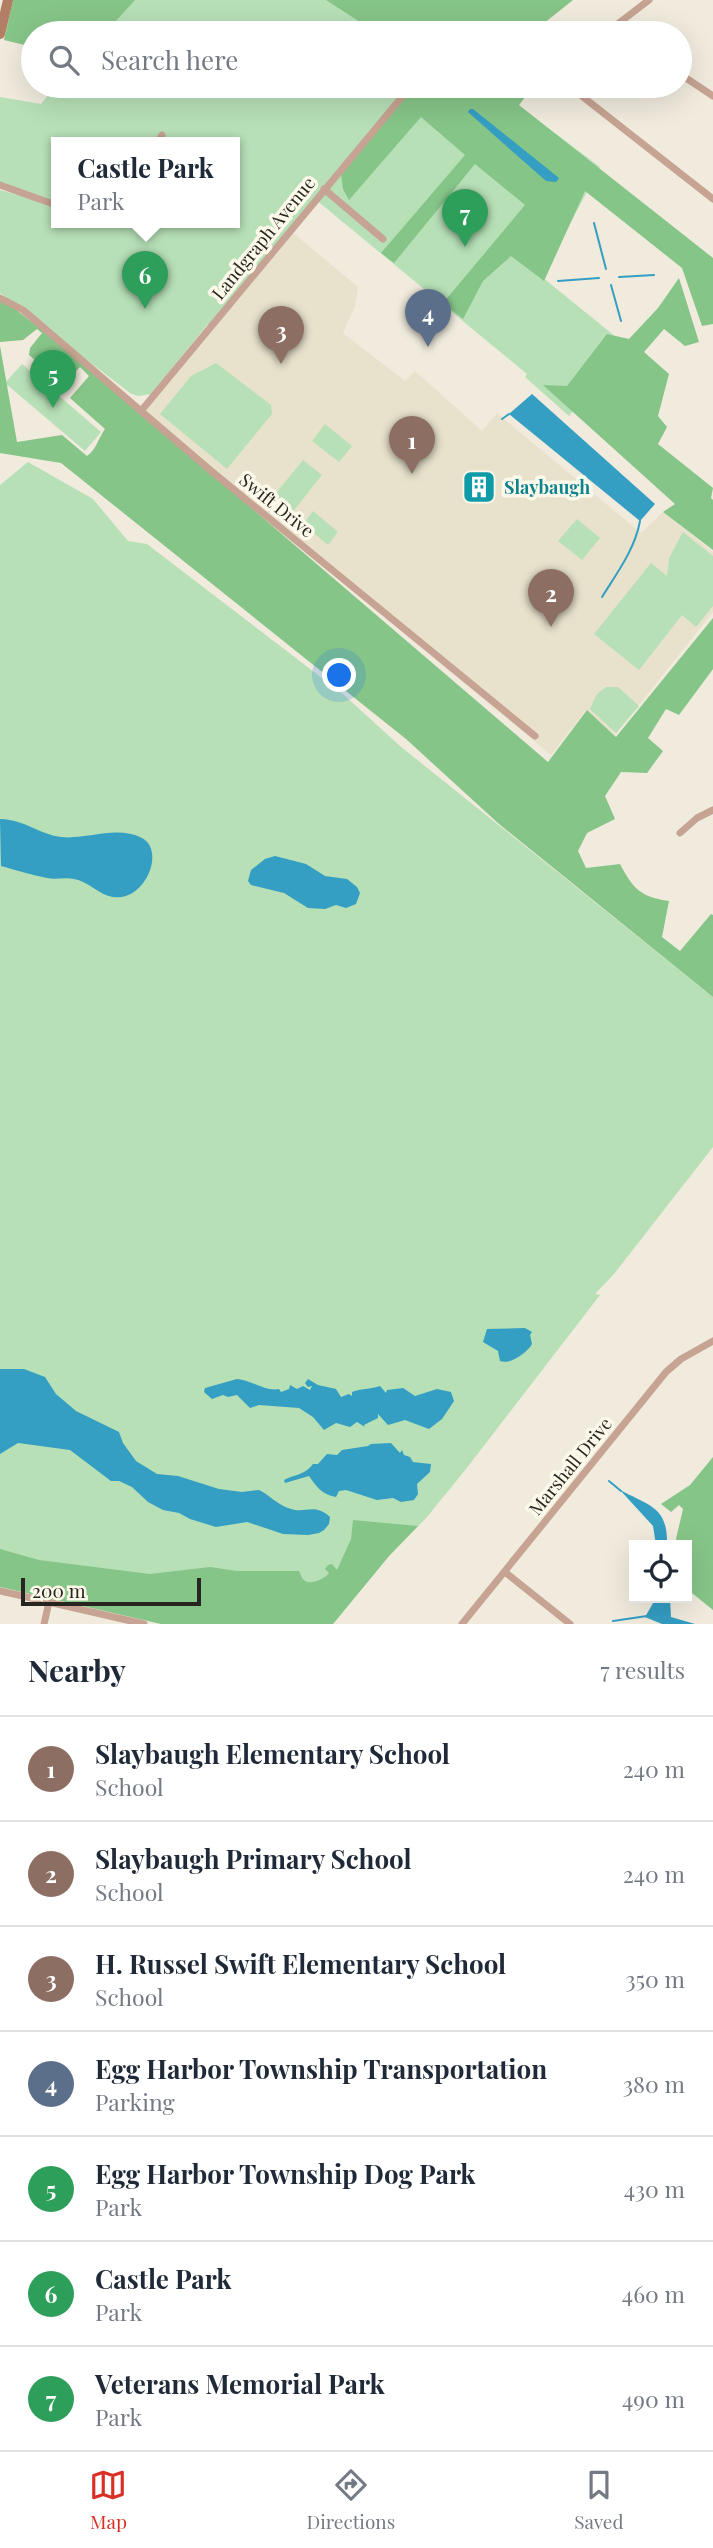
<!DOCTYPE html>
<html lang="en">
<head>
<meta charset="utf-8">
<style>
  body { margin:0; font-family:"Playfair Display",serif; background:#f6f6f7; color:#1f2937 }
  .controls { position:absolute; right:21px; bottom:21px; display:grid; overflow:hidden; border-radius:0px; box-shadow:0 7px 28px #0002 }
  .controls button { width:63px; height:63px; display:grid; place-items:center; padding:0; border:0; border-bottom:2px solid #e0e1e3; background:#fff; color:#1f2937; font:35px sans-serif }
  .scale { position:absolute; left:21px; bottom:18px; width:180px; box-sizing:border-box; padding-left:7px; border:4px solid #272520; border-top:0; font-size:19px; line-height:24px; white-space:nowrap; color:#272520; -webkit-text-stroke:5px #fdf9ea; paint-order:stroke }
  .you { position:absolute; left:340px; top:676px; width:24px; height:24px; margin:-18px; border:5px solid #fff; border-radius:50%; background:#1a73e8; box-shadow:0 0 0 10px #1a73e833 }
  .badge { display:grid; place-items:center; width:46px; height:46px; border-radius:50%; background:#d93025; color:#fff; font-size:23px; font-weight:700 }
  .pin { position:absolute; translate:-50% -58px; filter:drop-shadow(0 2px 4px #0008) }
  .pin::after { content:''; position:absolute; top:37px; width:24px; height:21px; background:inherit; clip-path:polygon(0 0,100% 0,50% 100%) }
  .popup { position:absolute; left:51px; top:137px; width:189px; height:91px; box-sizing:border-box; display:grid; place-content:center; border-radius:0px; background:#fff; filter:drop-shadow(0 2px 5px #0005); font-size:23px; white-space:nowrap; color:#747a83 }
  .popup b { font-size:26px; color:#1f2937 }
  .popup::after { content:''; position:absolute; left:50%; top:100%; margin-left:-14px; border:14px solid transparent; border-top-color:#fff }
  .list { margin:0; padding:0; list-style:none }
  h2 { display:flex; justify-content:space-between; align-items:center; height:91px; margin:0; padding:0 28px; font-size:30px }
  h2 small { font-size:23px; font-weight:400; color:#747a83 }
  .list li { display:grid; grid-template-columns:46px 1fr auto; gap:21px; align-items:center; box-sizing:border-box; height:105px; padding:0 28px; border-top:2px solid #e0e1e3 }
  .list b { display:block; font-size:26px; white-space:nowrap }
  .list p { margin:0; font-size:23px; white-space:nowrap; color:#747a83 }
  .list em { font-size:23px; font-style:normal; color:#747a83 }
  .icon { flex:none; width:38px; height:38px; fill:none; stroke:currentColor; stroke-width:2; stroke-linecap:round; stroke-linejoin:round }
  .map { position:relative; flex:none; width:713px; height:1624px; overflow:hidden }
  .search { position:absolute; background:#fff; box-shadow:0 7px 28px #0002; left:21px; right:21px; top:21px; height:77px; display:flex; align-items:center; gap:18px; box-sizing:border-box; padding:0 24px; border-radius:38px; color:#747a83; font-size:26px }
  .sheet { height:826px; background:#fff }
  nav { display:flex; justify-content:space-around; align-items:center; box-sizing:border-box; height:98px; border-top:2px solid #e0e1e3; background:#fff; font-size:19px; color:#747a83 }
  nav a { display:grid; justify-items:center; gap:4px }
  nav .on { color:#d93025 }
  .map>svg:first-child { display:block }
  .built { fill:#e8e2cc }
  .green { fill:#b7e0b7; fill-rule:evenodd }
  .forest { fill:#86c588 }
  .water { fill:#349ec3 }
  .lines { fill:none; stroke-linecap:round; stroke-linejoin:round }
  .stream { stroke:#349ec3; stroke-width:2 }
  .minor { stroke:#c6a392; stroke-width:7 }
  .secondary { stroke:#b27f65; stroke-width:10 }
  .labels { text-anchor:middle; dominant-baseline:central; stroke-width:7; stroke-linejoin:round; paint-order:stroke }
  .street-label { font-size:18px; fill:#272520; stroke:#fdf9ea }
  .culture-label { font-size:18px; font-weight:bold; fill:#0d838f; stroke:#fdf9ea; text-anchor:start }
</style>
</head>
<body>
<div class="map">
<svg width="713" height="1624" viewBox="0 0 713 1624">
  <rect width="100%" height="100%" fill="#f0ebdd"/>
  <path class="built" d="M290 230 358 287 355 306 343 333 405 381 415 371 482 431 497 413 641 533 663 512 713 552V612L615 735 586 710 551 755 443 666 420 642 141 411Z"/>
  <g class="green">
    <path d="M130 0H475L479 33H102Z"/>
    <path d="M56 86H492L600 167 542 277 627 346 569 416 525 377 527 374 315 199 212 326 208 324 151 394 138 396 130 393 0 293V190L18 195 0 186V97L41 104ZM56 143H234V223H56Z"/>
    <path d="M216 363 271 405 272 414 227 469 160 414 191 376Z"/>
    <path d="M22 364 101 432 85 451 5 383Z"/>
    <path d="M325 424 352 446 339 462 312 441Z"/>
    <path d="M303 460 322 475 291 514 272 498Z"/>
    <path d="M28 462 93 499 128 541 147 544 344 695 400 746 713 997V1147L614 1274 595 1294 600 1295 466 1469 427 1517 389 1556 333 1624 0 1584V485Z"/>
    <path d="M313 511 338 532 328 545 303 524Z"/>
    <path d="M577 519 600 538 582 560 558 541Z"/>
    <path d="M683 532 713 556V606L696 627 682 615 639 670 594 634 651 563 667 576 669 558Z"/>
    <path d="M606 687H618L639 706 616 733 590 709 597 694Z"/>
  </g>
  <g class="forest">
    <path d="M13 0H135L105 33H33V47L4 40Z"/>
    <path d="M326 0H573L538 28 542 33H377Z"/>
    <path d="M413 86H534L519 105 713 258V324L702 326 682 268 585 191 544 281 511 256 483 281 463 319 443 303 525 205 475 164 394 263 381 253 465 155 421 117 349 200 343 189 341 174Z"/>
    <path d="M679 278 699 342 685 346 664 329 644 352 669 374 658 416 667 427 658 444 713 488 711 498 713 500V550L663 512 675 504 543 385 567 386 607 334 629 339 658 308Z"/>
    <path d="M0 297 61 345 548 762 587 710 616 737 713 618V669L679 715 666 709 648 738 663 751 647 773 621 772 605 796 615 819 587 833 578 851 586 868 620 864C633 889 641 897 669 901L662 937 680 951 711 914 713 915V997L499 824 406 739 61 463 0 453V346L17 442 62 435 87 456C96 450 98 439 105 429L70 398 89 376 80 367 64 384 29 355 30 348 42 333 37 329 23 340 0 342Z"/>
    <path d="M713 1457V1610L687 1589V1545H678L676 1539 683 1509 679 1505 671 1512 661 1504 690 1485Z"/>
    <path d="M353 1520 418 1526 389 1556 333 1624H161L0 1587V1549L39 1560 150 1574 210 1567 237 1571H299C301 1574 301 1578 304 1580 310 1586 326 1578 329 1573L325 1569 328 1565 332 1564 337 1570 351 1539Z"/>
  </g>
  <g class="water">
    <path d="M470 109H473L554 174 559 178 556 182 546 181 468 112Z"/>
    <path d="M532 394 655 504 640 521 509 414Z"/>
    <path d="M0 819C26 820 38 834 61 837 87 840 116 825 142 838 166 851 145 902 113 897 99 895 88 881 74 879 65 877 56 880 47 878 32 875 16 870 1 866Z"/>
    <path d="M275 856 306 864 325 876 347 879 357 887 360 893 356 904 346 908 336 905 325 909 308 908 284 893 251 885 248 881 251 870 265 859Z"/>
    <path d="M525 1328 532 1332 530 1335 532 1344C527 1353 510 1365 500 1361L498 1351 483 1342 487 1329Z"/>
    <path d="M0 1369H24L45 1377 56 1394 76 1411 119 1432 123 1443 136 1461 157 1474 178 1476 219 1489 242 1492 259 1490C269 1495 277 1504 288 1508 305 1515 313 1502 330 1517L329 1524 324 1530 319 1533 308 1535 283 1534 247 1522 216 1527 190 1519 179 1513 163 1510 148 1502 132 1487 119 1481H111L70 1450 18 1443 0 1454Z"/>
    <path d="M237 1379C251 1380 266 1392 279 1389L281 1392 289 1389 290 1385 297 1389 303 1386 310 1390 312 1386 308 1387 305 1383 308 1379 318 1385 336 1389 341 1397 349 1394 352 1396V1392C358 1389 372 1389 380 1386L386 1393 387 1390 403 1388 415 1396 437 1389 451 1392 454 1401 442 1419 429 1429 405 1420 388 1425 378 1414V1418L364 1425 365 1427 357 1422 350 1427 336 1423 324 1430 313 1417 299 1408 259 1405 250 1408 237 1395 228 1397 223 1395 212 1399 204 1392 205 1388Z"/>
    <path d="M391 1443 400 1453 402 1450 404 1455 410 1457 413 1462 431 1464 430 1472 417 1484 418 1494 414 1500 401 1502 393 1498 377 1500 346 1490 339 1491 336 1497C321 1494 317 1487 309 1476L285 1483 284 1480C293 1475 307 1474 313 1464H318L327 1454 337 1455 342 1450 368 1446 371 1444Z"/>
    <path d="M620 1490C650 1506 668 1507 667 1545H656L653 1526Z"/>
    <path d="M656 1598H670L671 1617 695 1624H662L645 1617Z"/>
  </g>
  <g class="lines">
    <g class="stream">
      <path d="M594 223 606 269"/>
      <path d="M619 277 654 275"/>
      <path d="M558 281 599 278"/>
      <path d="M611 285 621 321"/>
      <path d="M502 419 509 414"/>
      <path d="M602 597C617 573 635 549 640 521"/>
      <path d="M609 1481 621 1491"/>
      <path d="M613 1621 647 1616"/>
    </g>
    <g class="minor">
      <path d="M606 33 649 0"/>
      <path d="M680 74 713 96"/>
      <path d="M569 86 713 199"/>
      <path d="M157 143 162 135"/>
      <path d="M0 185 56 205"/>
      <path d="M324 189 383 239"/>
      <path d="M0 298 23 310 210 470 535 736"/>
      <path d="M141 411 411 86"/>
      <path d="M680 833 697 818 713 810"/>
      <path d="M505 1572 570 1624"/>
      <path d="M0 1591 144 1624"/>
      <path d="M44 1624 49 1602"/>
      <path d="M462 1624 666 1372 681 1359 713 1341"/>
    </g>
    <path class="secondary" d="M0 34 8 0"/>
  </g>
  <defs>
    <symbol id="building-square" viewBox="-11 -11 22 22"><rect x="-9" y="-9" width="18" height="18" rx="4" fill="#0f9aa8" stroke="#fdf9ea"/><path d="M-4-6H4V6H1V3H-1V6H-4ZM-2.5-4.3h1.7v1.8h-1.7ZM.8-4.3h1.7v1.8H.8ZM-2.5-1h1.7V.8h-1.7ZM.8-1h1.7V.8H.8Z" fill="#fff"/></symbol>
  </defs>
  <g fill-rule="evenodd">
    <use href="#building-square" x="460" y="468" width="38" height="38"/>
  </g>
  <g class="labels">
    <g class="street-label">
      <text transform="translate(263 238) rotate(-51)">Landgraph Avenue</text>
      <text transform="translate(277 505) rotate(39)">Swift Drive</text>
      <text transform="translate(570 1466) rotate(-51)">Marshall Drive</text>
    </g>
    <g class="culture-label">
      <text x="504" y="487">Slaybaugh</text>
    </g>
  </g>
</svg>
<div class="controls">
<button><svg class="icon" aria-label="locate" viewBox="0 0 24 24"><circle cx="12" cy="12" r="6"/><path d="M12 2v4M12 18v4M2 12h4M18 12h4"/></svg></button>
</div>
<div class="scale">200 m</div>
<div class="you"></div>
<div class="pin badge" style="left:412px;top:474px;background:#8d6e63">1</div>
<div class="pin badge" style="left:551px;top:627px;background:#8d6e63">2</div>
<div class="pin badge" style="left:281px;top:364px;background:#8d6e63">3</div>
<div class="pin badge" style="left:428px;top:347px;background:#5c6f8a">4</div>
<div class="pin badge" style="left:53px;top:408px;background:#2e9e5b">5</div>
<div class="pin badge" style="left:145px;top:309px;background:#2e9e5b">6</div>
<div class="popup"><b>Castle Park</b>Park</div>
<div class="pin badge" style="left:465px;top:247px;background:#2e9e5b">7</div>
<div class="search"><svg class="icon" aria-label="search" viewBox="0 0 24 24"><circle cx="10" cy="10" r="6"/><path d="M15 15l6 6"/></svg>Search here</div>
</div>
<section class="sheet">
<h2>Nearby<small>7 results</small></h2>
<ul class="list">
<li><span class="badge" style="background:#8d6e63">1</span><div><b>Slaybaugh Elementary School</b><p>School</p></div><em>240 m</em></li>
<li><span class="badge" style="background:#8d6e63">2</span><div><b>Slaybaugh Primary School</b><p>School</p></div><em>240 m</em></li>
<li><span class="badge" style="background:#8d6e63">3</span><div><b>H. Russel Swift Elementary School</b><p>School</p></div><em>350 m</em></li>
<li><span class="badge" style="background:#5c6f8a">4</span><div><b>Egg Harbor Township Transportation</b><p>Parking</p></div><em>380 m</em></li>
<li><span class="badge" style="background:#2e9e5b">5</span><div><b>Egg Harbor Township Dog Park</b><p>Park</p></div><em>430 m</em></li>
<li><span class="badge" style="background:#2e9e5b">6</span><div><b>Castle Park</b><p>Park</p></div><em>460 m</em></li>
<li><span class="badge" style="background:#2e9e5b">7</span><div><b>Veterans Memorial Park</b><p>Park</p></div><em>490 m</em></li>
</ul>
</section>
<nav>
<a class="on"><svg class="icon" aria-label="map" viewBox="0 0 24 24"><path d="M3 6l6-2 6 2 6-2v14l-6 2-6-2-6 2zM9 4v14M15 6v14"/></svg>Map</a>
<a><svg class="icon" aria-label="directions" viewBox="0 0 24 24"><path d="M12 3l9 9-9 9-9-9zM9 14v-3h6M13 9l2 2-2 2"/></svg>Directions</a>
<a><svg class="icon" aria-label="saved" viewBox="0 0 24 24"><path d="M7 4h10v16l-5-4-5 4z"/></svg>Saved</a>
</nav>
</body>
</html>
